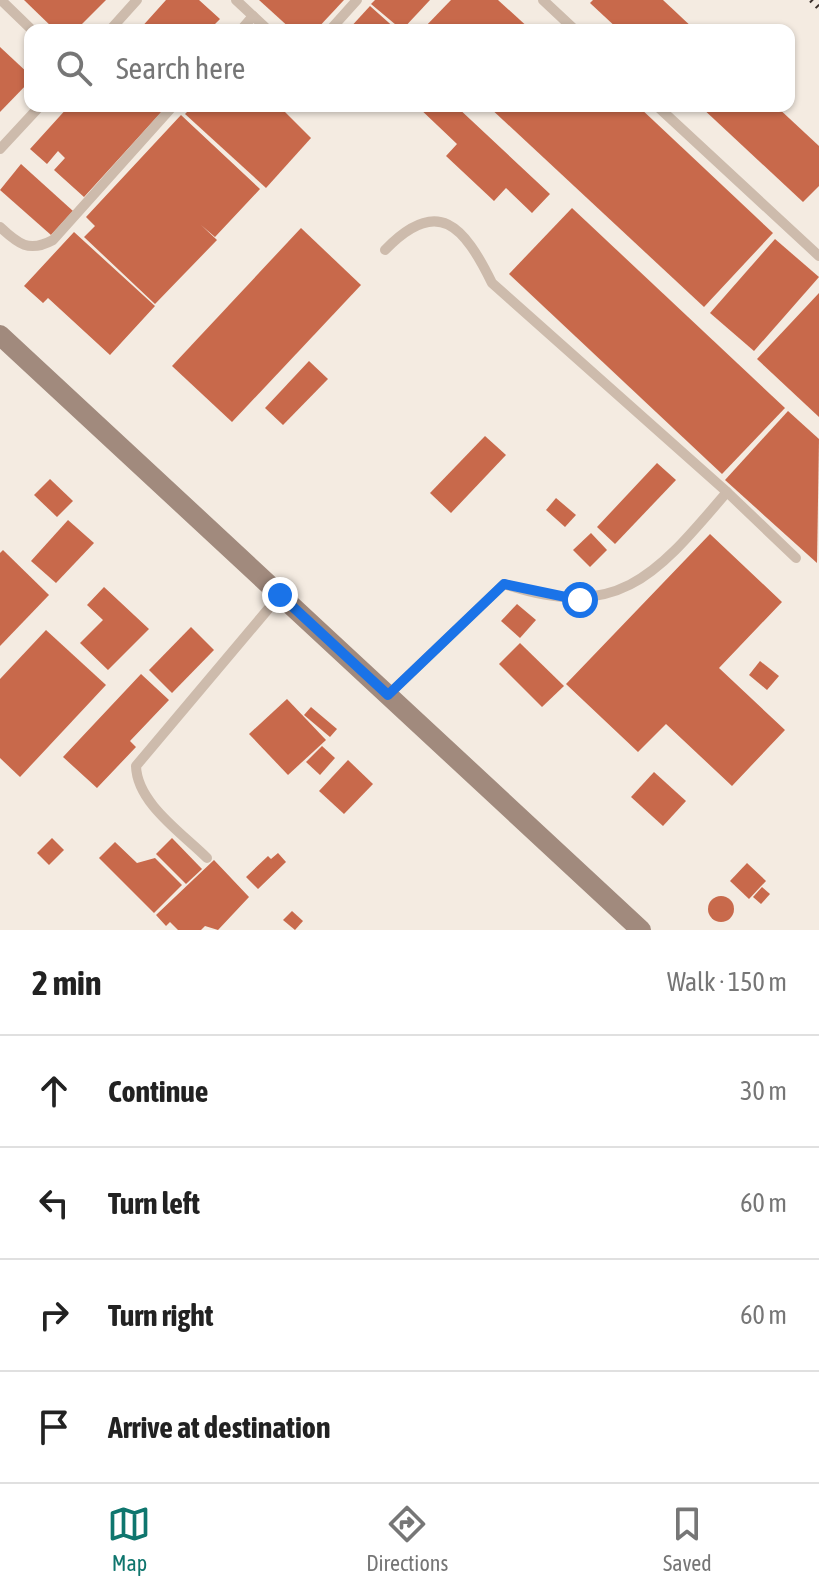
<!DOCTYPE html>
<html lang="en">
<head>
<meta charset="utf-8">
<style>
  body { margin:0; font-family:"Asap Condensed",sans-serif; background:#f6f6f6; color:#222 }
  .stop { position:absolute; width:24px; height:24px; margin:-18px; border:6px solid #1a73e8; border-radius:50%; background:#fff }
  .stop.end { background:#1a73e8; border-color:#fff; box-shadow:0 2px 8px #0008 }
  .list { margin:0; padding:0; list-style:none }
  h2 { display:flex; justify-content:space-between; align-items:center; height:104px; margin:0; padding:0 32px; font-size:34px }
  h2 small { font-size:26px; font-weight:400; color:#767676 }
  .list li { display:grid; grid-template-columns:52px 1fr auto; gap:24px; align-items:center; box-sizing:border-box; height:112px; padding:0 32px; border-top:2px solid #e0e0e0 }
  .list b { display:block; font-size:30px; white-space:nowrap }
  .list em { font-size:26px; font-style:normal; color:#767676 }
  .icon { flex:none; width:44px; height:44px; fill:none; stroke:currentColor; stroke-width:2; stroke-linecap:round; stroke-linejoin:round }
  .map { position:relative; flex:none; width:819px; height:930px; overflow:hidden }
  .search { position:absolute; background:#fff; box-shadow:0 2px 6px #0004; left:24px; right:24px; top:24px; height:88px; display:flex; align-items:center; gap:20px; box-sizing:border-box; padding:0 28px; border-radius:16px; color:#767676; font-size:30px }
  .sheet { height:552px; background:#fff }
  nav { display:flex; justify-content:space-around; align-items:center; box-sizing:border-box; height:112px; border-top:2px solid #e0e0e0; background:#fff; font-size:22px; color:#767676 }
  nav a { display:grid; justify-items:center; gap:4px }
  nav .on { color:#0f766e }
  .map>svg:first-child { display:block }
  .building { fill:#c8694b }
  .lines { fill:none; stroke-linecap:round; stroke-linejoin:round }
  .lane { stroke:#cdbbac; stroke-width:10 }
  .secondary { stroke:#a18a7d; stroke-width:20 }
  .rail { stroke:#3b302b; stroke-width:5; stroke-dasharray:2 6; stroke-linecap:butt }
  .route { stroke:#1a73e8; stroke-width:10 }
</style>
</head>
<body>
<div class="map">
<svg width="819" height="930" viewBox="0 0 819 930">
  <rect width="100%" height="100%" fill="#f4ebe1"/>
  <g class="building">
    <path d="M24 0H106L76 30H55Z"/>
    <path d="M166 0H199L220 19 214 25 220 30H139Z"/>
    <path d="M259 0H344L316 30H292Z"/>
    <path d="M375 0H430L402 30 371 4Z"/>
    <path d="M451 0H498L531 30H422Z"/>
    <path d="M593 0H663L695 30H619L590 3Z"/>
    <path d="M370 6 397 30H348Z"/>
    <path d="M0 47 30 75V81L0 112Z"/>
    <path d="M69 106H167L84 197 54 170 65 158 58 151 47 164 30 149Z"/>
    <path d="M193 106H279L311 138 266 188 185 114Z"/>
    <path d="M417 106H456L550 194 532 213 506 188 494 201 446 156 457 144Z"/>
    <path d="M488 106H638L773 233 704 307Z"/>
    <path d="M700 106H776L819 146V186L803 202Z"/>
    <path d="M181 115 260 189 215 237 201 225 217 240 155 304 84 237 95 226 86 217Z"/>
    <path d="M21 164 73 211 51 235 0 190Z"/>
    <path d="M572 208 785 408 722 474 509 274Z"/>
    <path d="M301 228 361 285 232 422 172 366Z"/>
    <path d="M74 232 155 306 110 355 48 298 43 303 24 286Z"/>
    <path d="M775 239 819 277 754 351 710 313Z"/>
    <path d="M819 293V417L757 359Z"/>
    <path d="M309 361 328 379 283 425 265 408Z"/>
    <path d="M788 411 819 439 817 563 725 480Z"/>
    <path d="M485 436 506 455 451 513 430 493Z"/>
    <path d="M657 463 676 480 615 544 597 527Z"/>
    <path d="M50 479 73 501 57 517 34 495Z"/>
    <path d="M556 498 576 515 565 527 546 510Z"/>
    <path d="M68 520 94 543 56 583 31 561Z"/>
    <path d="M591 533 607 550 590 567 573 550Z"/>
    <path d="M710 534 782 602 719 668 785 730 732 786 666 724 638 752 566 684Z"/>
    <path d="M3 550 49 595 0 646V553Z"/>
    <path d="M104 587 149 629 108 670 80 643 103 620 87 605Z"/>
    <path d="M517 604 536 620 520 638 501 621Z"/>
    <path d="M191 627 214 650 172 693 149 670Z"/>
    <path d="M46 630 106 685 20 777 0 758V679Z"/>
    <path d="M520 643 564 686 542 707 499 664Z"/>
    <path d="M760 661 779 676 767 690 749 675Z"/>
    <path d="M141 674 169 700 130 741 136 747 97 788 63 757Z"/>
    <path d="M287 699 326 740 288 775 249 734Z"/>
    <path d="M311 707 337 729 330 737 304 715Z"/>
    <path d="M322 746 335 758 320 775 306 762Z"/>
    <path d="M348 760 373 784 344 814 319 791Z"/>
    <path d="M654 772 686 801 663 826 631 797Z"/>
    <path d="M52 838 64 850 49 865 37 853Z"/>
    <path d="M172 838 202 869 186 884 156 854Z"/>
    <path d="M115 842 137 863 155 858 182 885 154 913 99 858Z"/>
    <path d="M278 853 286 862 258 889 246 877 268 856 271 859Z"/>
    <path d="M214 860 249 897 218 930 205 926 201 930H178L170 922 166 926 156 915Z"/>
    <path d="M747 863 766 881 749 899 730 881Z"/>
    <path d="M762 887 770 894 761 904 753 897Z"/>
    <circle cx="721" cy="909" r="13"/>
    <path d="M292 911 303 921 295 930 283 920Z"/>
  </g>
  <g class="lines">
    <g class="lane">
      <path d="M1 0 32 30"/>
      <path d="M236 0 268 30"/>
      <path d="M543 0 575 30"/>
      <path d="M110 30 137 0"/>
      <path d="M241 30 253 16"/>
      <path d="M330 30 357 0"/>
      <path d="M657 106 819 256"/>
      <path d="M0 149 40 106"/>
      <path d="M0 227C18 244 29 253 53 240L173 106"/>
      <path d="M385 250C438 195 464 226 492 283L727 492C657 574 619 623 504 584L388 695"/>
      <path d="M727 492 796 558"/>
      <path d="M207 858C182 833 137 803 136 766L280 595"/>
    </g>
    <path class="secondary" d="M0 335 641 930"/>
    <path class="rail" d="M811 0 819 8"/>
  </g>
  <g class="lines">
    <path class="route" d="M280 595 388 695 504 584 580 600"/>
  </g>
</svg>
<div class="stop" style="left:580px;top:600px"></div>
<div class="stop end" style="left:280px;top:595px"></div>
<div class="search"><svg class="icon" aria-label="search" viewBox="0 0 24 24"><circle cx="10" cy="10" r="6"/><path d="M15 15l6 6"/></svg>Search here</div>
</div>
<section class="sheet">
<h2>2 min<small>Walk · 150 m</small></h2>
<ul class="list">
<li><svg class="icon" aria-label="ahead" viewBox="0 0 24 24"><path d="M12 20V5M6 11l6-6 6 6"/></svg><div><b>Continue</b></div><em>30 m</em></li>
<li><svg class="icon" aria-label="left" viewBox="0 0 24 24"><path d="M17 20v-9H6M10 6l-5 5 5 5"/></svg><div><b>Turn left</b></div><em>60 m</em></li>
<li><svg class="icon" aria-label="right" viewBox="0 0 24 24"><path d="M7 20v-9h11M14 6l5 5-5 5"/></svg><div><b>Turn right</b></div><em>60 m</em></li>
<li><svg class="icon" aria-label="arrive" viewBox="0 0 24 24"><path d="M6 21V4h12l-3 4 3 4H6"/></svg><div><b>Arrive at destination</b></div></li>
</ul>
</section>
<nav>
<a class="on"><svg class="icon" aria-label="map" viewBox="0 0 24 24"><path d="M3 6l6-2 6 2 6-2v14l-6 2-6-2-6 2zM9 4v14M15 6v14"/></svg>Map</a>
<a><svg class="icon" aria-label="directions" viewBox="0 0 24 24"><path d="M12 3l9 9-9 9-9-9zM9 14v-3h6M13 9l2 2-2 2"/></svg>Directions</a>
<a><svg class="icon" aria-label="saved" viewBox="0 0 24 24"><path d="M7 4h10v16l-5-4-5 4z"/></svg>Saved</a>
</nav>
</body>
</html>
